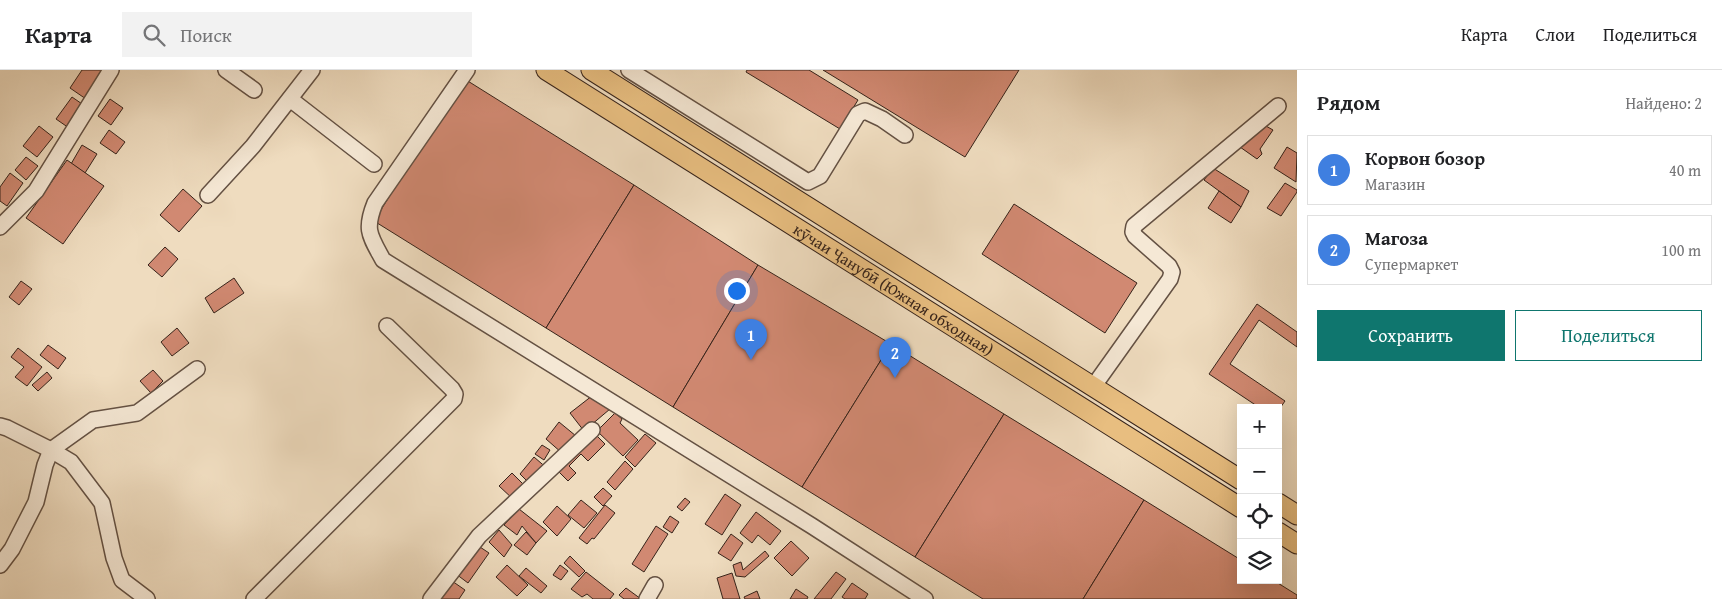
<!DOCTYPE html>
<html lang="ru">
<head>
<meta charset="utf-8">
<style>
  body { margin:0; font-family:"Gentium Book Plus",serif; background:#f2f2f2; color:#202124 }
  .controls { position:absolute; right:15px; bottom:15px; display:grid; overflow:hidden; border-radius:0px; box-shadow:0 5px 20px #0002 }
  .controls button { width:45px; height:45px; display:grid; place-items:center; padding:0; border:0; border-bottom:1px solid #e0e0e0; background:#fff; color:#202124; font:25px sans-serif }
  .you { position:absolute; left:736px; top:220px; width:18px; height:18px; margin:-12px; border:4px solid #fff; border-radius:50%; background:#1a73e8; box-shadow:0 0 0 8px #1a73e833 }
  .badge { display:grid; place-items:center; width:32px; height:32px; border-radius:50%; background:#0f766e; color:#fff; font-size:16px; font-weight:700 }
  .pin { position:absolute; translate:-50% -41px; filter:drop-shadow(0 1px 2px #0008) }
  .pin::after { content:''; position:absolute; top:26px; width:18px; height:15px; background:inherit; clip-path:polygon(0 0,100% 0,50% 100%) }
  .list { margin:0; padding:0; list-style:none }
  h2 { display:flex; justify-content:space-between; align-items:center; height:65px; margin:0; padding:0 20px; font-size:21px }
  h2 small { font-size:16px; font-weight:400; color:#757577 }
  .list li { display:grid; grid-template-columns:32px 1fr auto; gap:15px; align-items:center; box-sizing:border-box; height:70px; margin:0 10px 10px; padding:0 10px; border:1px solid #e0e0e0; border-radius:0px }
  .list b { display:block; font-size:19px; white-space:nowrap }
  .list p { margin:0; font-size:16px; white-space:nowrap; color:#757577 }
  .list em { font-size:16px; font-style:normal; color:#757577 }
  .actions { display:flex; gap:10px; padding:15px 20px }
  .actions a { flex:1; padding:11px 0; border:1px solid #0f766e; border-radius:0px; text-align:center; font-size:18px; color:#0f766e }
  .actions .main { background:#0f766e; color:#fff }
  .icon { flex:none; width:28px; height:28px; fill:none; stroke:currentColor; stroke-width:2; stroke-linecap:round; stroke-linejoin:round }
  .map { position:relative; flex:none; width:1297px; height:529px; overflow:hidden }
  header { display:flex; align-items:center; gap:30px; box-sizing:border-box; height:70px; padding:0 25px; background:#fff; border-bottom:1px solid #e0e0e0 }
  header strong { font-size:24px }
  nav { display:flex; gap:28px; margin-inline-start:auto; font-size:18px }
  .search { width:350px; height:45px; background:#f2f2f2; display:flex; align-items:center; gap:12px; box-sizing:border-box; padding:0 18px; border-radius:0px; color:#757577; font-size:19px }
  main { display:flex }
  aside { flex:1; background:#fff }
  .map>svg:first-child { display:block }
  .building { fill:#d18972; stroke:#36231a }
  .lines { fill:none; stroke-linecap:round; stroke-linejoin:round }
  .minor-casing { stroke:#645143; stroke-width:18 }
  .major-casing { stroke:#36231a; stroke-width:21 }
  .minor { stroke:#f5e8d5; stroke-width:15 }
  .major { stroke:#e8be80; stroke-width:19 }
  .labels { text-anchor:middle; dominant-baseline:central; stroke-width:4.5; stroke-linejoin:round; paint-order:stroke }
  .street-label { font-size:16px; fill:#36231a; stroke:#f5e8d5 }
</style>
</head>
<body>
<header>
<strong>Карта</strong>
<div class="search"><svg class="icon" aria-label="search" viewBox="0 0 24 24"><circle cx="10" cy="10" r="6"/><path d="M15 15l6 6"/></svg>Поиск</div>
<nav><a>Карта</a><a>Слои</a><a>Поделиться</a></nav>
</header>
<main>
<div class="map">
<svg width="1297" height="529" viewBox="0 0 1297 529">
  <rect width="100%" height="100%" fill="#efdcbf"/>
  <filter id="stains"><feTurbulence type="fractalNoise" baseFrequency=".004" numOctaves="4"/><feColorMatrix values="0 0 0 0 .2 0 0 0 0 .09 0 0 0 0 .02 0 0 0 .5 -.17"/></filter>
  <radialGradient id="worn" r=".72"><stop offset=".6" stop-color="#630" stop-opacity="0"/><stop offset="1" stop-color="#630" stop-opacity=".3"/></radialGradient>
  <g class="building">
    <path d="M82 0H106L86 29 70 18Z"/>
    <path d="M747 0H809L858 30 840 59 746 2Z"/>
    <path d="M823 0H1019L965 87Z"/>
    <path d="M463 8 634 115 546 258 374 151Z"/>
    <path d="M72 27 85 36 69 58 56 49Z"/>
    <path d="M110 29 123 38 111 55 98 46Z"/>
    <path d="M39 56 53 67 37 87 23 76Z"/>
    <path d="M1266 56 1273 60 1260 79 1262 84 1257 89 1240 77Z"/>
    <path d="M109 60 125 72 116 84 100 73Z"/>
    <path d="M82 75 97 84 85 103 71 94Z"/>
    <path d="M1287 77 1297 83 1296 112 1274 98Z"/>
    <path d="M26 87 38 96 26 110 15 100Z"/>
    <path d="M67 90 104 116 63 174 26 148Z"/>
    <path d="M1213 98 1249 121 1241 137 1204 110Z"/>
    <path d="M10 103 23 113 7 136 0 131V117Z"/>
    <path d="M1285 113 1297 120V122L1281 146 1267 138Z"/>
    <path d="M634 115 758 195 673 337 546 258Z"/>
    <path d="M183 119 202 136 179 162 160 145Z"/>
    <path d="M1219 121 1241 137 1231 153 1208 138Z"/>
    <path d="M1014 134 1137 213 1105 263 982 184Z"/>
    <path d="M165 177 178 189 162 207 148 195Z"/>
    <path d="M758 195 891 274 802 417 673 337Z"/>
    <path d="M234 208 244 223 214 243 205 228Z"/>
    <path d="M21 211 32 219 19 235 9 227Z"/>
    <path d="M1257 234 1297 262V277L1259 250 1230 294 1285 331 1278 341V338H1260L1209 304Z"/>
    <path d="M177 258 189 273 172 286 161 272Z"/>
    <path d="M891 274 1004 344 915 487 802 417Z"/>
    <path d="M48 275 66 288 58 299 40 285Z"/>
    <path d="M18 278 42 297 27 316 15 307 24 297 11 287Z"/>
    <path d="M153 300 163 311 151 323 140 311Z"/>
    <path d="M47 302 52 308 38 321 32 315Z"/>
    <path d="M597 322 610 339 584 361 570 343Z"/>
    <path d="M615 343 622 349 620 353 638 370 623 386 597 361Z"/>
    <path d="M1004 344 1144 430 1083 529H983L915 487Z"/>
    <path d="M559 352 576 366 562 383 546 369Z"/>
    <path d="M645 364 656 373 635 397 625 387Z"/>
    <path d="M597 366 605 374 588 391 581 384 569 396 576 403 568 411 557 400 586 371 588 374Z"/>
    <path d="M542 375 550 380 544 390 535 384Z"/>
    <path d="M534 387 549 400 532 416 520 404Z"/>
    <path d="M625 391 633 399 615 420 607 412Z"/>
    <path d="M512 403 526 417 514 430 499 416Z"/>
    <path d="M603 418 612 426 603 436 594 427Z"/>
    <path d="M725 424 741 435 722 465 705 454Z"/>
    <path d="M685 428 690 432 682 441 677 437Z"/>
    <path d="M581 430 597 443 584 458 568 445Z"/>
    <path d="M1144 430 1241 490V510H1273L1297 525V529H1083Z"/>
    <path d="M605 435 615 443 594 469 592 468 587 474 579 468Z"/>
    <path d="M557 436 571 449 557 466 543 452Z"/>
    <path d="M519 439 547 461 536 473 522 456 517 465 504 455Z"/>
    <path d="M756 442 781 461 770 475 758 465 752 473 740 463Z"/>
    <path d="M670 446 679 452 672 463 663 457Z"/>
    <path d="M656 456 668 464 644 502 632 494Z"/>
    <path d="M499 460 512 475 504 487 489 472Z"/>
    <path d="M526 462 536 473 527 485 514 475Z"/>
    <path d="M731 464 743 473 731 491 718 483Z"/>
    <path d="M791 471 809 488 792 506 774 488Z"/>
    <path d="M477 475 489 483 468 513 456 504Z"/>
    <path d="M765 481 769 486 745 507 736 506 733 495 741 492 743 500Z"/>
    <path d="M570 486 585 501 579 507 564 493Z"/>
    <path d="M507 495 528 515 517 526 496 507Z"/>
    <path d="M560 495 568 501 561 510 553 505Z"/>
    <path d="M526 498 547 516 541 523 519 506Z"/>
    <path d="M586 502 614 524 610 529H593L587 524 582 527 571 519Z"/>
    <path d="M836 502 846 509 831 529H814Z"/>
    <path d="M732 503 740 529H723L717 508Z"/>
    <path d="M452 511 465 520 459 529H439Z"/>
    <path d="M852 513 868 524 865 529H845L842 527Z"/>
    <path d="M626 518 641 529H624L619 525Z"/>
    <path d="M796 519 808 527 807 529H790Z"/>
    <path d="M757 521 760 529H745L744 527Z"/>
  </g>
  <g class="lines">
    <defs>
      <g id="minor">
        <path d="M226 0 254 20"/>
        <path d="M467 0 375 133C364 160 370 166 383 190L812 456 925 529"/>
        <path d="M629 0 808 112 820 106 858 44 865 41 882 49 905 65"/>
        <path d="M290 29 374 94"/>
        <path d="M208 125 253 76 312 0"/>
        <path d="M0 157 36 121 111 0"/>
        <path d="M1093 317 1170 209 1172 202 1169 196 1135 166 1133 162 1134 156 1278 36"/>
        <path d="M0 356 7 358 51 380 71 392 102 433 114 488 122 510 147 529"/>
        <path d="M0 495 12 479 36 432 45 395 51 380 93 350 137 343 197 299"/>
        <path d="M254 529 454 329 455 324 452 319 387 256"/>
        <path d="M431 529 479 466 592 360"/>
        <path d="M647 529 655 515"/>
      </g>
      <g id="major">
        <path id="s1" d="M546 0 1241 438"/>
        <path d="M591 0 1241 410"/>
        <path d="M1278 433 1297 445"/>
        <path d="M1278 462 1297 474"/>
      </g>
    </defs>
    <use href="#minor" class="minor-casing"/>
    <use href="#major" class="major-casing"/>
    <use href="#minor" class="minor"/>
    <use href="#major" class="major"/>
  </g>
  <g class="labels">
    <g class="street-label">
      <text stroke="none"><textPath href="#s1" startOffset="411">кӯчаи Ҷанубӣ (Южная обходная)</textPath></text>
    </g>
  </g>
  <rect width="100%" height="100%" filter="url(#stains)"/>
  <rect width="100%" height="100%" fill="url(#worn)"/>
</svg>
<div class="controls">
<button>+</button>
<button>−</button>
<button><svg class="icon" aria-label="locate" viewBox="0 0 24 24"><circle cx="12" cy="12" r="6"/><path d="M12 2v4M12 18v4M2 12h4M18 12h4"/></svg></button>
<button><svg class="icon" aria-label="layers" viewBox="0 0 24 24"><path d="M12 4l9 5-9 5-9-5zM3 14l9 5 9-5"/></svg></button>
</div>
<div class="you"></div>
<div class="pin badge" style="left:751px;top:290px;background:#3f7fe0">1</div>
<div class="pin badge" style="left:895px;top:308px;background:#3f7fe0">2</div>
</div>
<aside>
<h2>Рядом<small>Найдено: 2</small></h2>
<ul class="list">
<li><span class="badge" style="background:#3f7fe0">1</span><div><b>Корвон бозор</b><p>Магазин</p></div><em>40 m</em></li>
<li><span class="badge" style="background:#3f7fe0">2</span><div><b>Магоза</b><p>Супермаркет</p></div><em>100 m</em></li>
</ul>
<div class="actions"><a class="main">Сохранить</a><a>Поделиться</a></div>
</aside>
</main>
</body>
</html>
